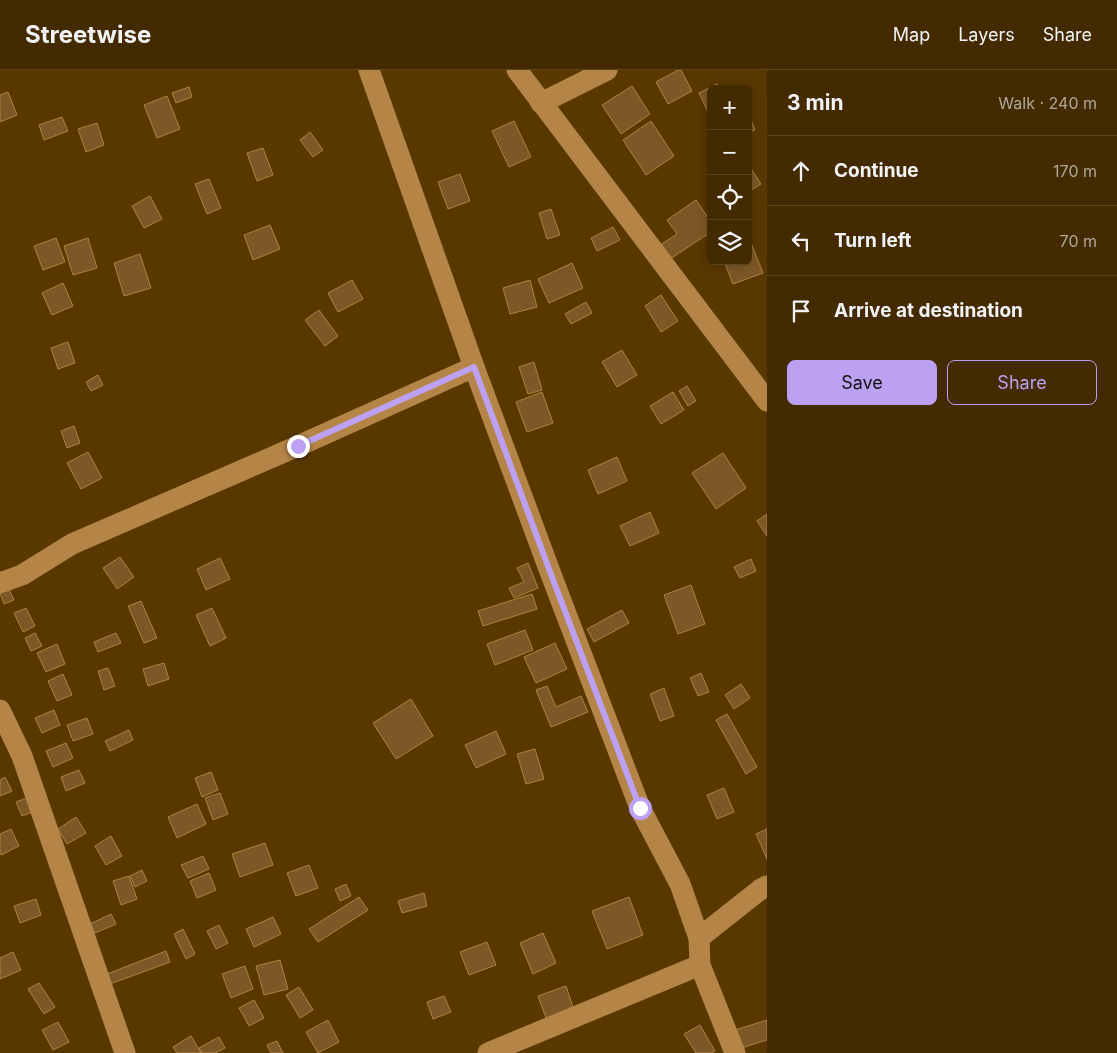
<!DOCTYPE html>
<html lang="en">
<head>
<meta charset="utf-8">
<style>
  body { margin:0; font-family:Inter,sans-serif; background:#4a320a; color:#f1f3f6 }
  .controls { position:absolute; right:15px; top:15px; display:grid; overflow:hidden; border-radius:8px; box-shadow:0 2px 12px #0003 }
  .controls button { width:45px; height:45px; display:grid; place-items:center; padding:0; border:0; border-bottom:1px solid #5b4622; background:#432a00; color:#f1f3f6; font:25px sans-serif }
  .stop { position:absolute; width:15px; height:15px; margin:-11px; border:4px solid #bca0f2; border-radius:50%; background:#fff }
  .stop.end { background:#bca0f2; border-color:#fff; box-shadow:0 1px 5px #0008 }
  .list { margin:0; padding:0; list-style:none }
  h2 { display:flex; justify-content:space-between; align-items:center; height:65px; margin:0; padding:0 20px; font-size:21px }
  h2 small { font-size:16px; font-weight:400; color:#afa799 }
  .list li { display:grid; grid-template-columns:32px 1fr auto; gap:15px; align-items:center; box-sizing:border-box; height:70px; padding:0 20px; border-top:1px solid #5b4622 }
  .list b { display:block; font-size:19px; white-space:nowrap }
  .list em { font-size:16px; font-style:normal; color:#afa799 }
  .actions { display:flex; gap:10px; padding:15px 20px }
  .actions a { flex:1; padding:11px 0; border:1px solid #bca0f2; border-radius:8px; text-align:center; font-size:18px; color:#bca0f2 }
  .actions .main { background:#bca0f2; color:#111 }
  .icon { flex:none; width:28px; height:28px; fill:none; stroke:currentColor; stroke-width:2; stroke-linecap:round; stroke-linejoin:round }
  .map { position:relative; flex:none; width:767px; height:983px; overflow:hidden }
  header { display:flex; align-items:center; gap:30px; box-sizing:border-box; height:70px; padding:0 25px; background:#432a00; border-bottom:1px solid #5b4622 }
  header strong { font-size:24px }
  nav { display:flex; gap:28px; margin-inline-start:auto; font-size:18px }
  main { display:flex }
  aside { flex:1; background:#432a00 }
  .map>svg:first-child { display:block }
  .building { fill:#7c5826; stroke:#b08141 }
  .lines { fill:none; stroke-linecap:round; stroke-linejoin:round }
  .minor { stroke:#b48546; stroke-width:21 }
  .route { stroke:#bca0f2; stroke-width:6 }
</style>
</head>
<body>
<header>
<strong>Streetwise</strong>
<nav><a>Map</a><a>Layers</a><a>Share</a></nav>
</header>
<main>
<div class="map">
<svg width="767" height="983" viewBox="0 0 767 983">
  <rect width="100%" height="100%" fill="#593800"/>
  <g class="building">
    <path d="M678 0H681L692 21 668 34 656 12Z"/>
    <path d="M717 14 720 19H711L710 46 699 23Z"/>
    <path d="M632 16 650 44 621 64 602 35Z"/>
    <path d="M189 17 192 27 176 33 172 23Z"/>
    <path d="M8 22 17 45 0 52V25Z"/>
    <path d="M167 26 180 59 157 68 144 35Z"/>
    <path d="M748 43 755 60 748 63Z"/>
    <path d="M62 47 68 61 44 70 39 55Z"/>
    <path d="M514 51 531 87 509 97 492 61Z"/>
    <path d="M651 51 674 86 646 105 623 70Z"/>
    <path d="M97 53 104 75 86 82 78 59Z"/>
    <path d="M310 62 323 80 313 87 300 70Z"/>
    <path d="M263 78 273 105 257 111 247 83Z"/>
    <path d="M748 94 761 114 748 122Z"/>
    <path d="M460 104 470 131 448 139 438 112Z"/>
    <path d="M209 109 221 138 207 144 195 114Z"/>
    <path d="M150 126 162 149 144 158 132 136Z"/>
    <path d="M696 130 711 152V162L667 191 657 177 677 164 667 150Z"/>
    <path d="M551 139 560 165 547 169 539 143Z"/>
    <path d="M270 155 280 179 253 190 244 165Z"/>
    <path d="M613 157 620 170 597 181 591 168Z"/>
    <path d="M56 168 65 192 43 200 34 176Z"/>
    <path d="M88 168 97 198 73 205 64 176Z"/>
    <path d="M751 173 763 203 733 214 724 191H748V175Z"/>
    <path d="M140 184 151 218 124 226 114 193Z"/>
    <path d="M572 193 583 218 549 233 538 209Z"/>
    <path d="M352 210 363 229 338 242 328 223Z"/>
    <path d="M530 210 537 237 510 244 503 218Z"/>
    <path d="M63 213 73 236 52 245 42 223Z"/>
    <path d="M661 225 678 251 661 262 645 236Z"/>
    <path d="M586 232 592 243 571 254 565 244Z"/>
    <path d="M319 240 338 266 325 276 305 250Z"/>
    <path d="M68 272 75 293 58 299 51 278Z"/>
    <path d="M622 280 637 305 617 317 602 292Z"/>
    <path d="M534 292 542 320 528 324 519 297Z"/>
    <path d="M98 305 103 315 91 321 86 312Z"/>
    <path d="M687 316 696 331 688 336 679 321Z"/>
    <path d="M542 322 553 353 527 362 516 332Z"/>
    <path d="M673 322 684 340 661 354 650 336Z"/>
    <path d="M74 356 80 373 67 378 61 361Z"/>
    <path d="M88 382 102 408 81 419 67 393Z"/>
    <path d="M723 383 746 418 716 439 692 403Z"/>
    <path d="M617 387 627 411 598 424 588 400Z"/>
    <path d="M650 442 659 463 630 476 620 456Z"/>
    <path d="M767 444V466L757 451Z"/>
    <path d="M120 487 134 507 117 519 103 498Z"/>
    <path d="M220 488 230 509 206 520 197 499Z"/>
    <path d="M751 489 756 501 740 508 734 497Z"/>
    <path d="M528 493 538 518 514 528 509 518 524 512 517 498Z"/>
    <path d="M691 515 705 554 678 564 664 525Z"/>
    <path d="M9 519 14 530 4 534 0 523Z"/>
    <path d="M532 524 537 539 483 556 478 541Z"/>
    <path d="M141 531 157 568 144 573 128 536Z"/>
    <path d="M26 538 35 556 23 562 14 543Z"/>
    <path d="M212 538 226 568 210 576 196 545Z"/>
    <path d="M622 540 629 553 594 572 587 559Z"/>
    <path d="M525 560 533 580 495 595 487 574Z"/>
    <path d="M35 563 42 576 31 581 25 568Z"/>
    <path d="M116 563 121 573 98 582 94 572Z"/>
    <path d="M555 573 567 599 536 613 524 587Z"/>
    <path d="M57 574 65 594 46 602 37 583Z"/>
    <path d="M164 593 169 609 148 616 143 599Z"/>
    <path d="M108 598 115 616 104 620 98 601Z"/>
    <path d="M701 603 709 622 698 626 690 608Z"/>
    <path d="M63 604 72 625 57 631 48 611Z"/>
    <path d="M741 614 750 628 734 639 725 625Z"/>
    <path d="M547 616 556 637 581 626 588 642 551 657 536 620Z"/>
    <path d="M664 618 674 646 660 651 650 624Z"/>
    <path d="M411 629 433 666 396 689 373 653Z"/>
    <path d="M54 640 60 655 42 663 35 648Z"/>
    <path d="M727 644 757 697 746 704 716 650Z"/>
    <path d="M87 648 93 664 73 671 67 655Z"/>
    <path d="M129 660 133 670 110 681 105 671Z"/>
    <path d="M496 661 506 684 476 698 465 675Z"/>
    <path d="M66 673 73 688 53 697 46 681Z"/>
    <path d="M535 679 544 709 526 714 517 684Z"/>
    <path d="M79 700 85 713 66 721 61 707Z"/>
    <path d="M211 702 218 720 202 727 195 708Z"/>
    <path d="M5 707 12 721 0 726V710Z"/>
    <path d="M724 718 734 742 717 749 707 725Z"/>
    <path d="M220 723 228 744 213 750 205 728Z"/>
    <path d="M27 728 33 742 22 746 16 732Z"/>
    <path d="M197 734 206 754 177 768 168 747Z"/>
    <path d="M76 747 86 763 67 774 58 759Z"/>
    <path d="M11 759 19 776 1 785 0 783V764Z"/>
    <path d="M767 759V789L756 764Z"/>
    <path d="M111 766 122 786 106 795 95 776Z"/>
    <path d="M265 773 273 795 240 807 232 784Z"/>
    <path d="M203 786 209 799 188 808 181 795Z"/>
    <path d="M309 795 318 818 296 826 287 803Z"/>
    <path d="M142 800 147 811 135 817 130 806Z"/>
    <path d="M209 803 216 820 197 828 190 811Z"/>
    <path d="M129 806 137 829 121 835 113 811Z"/>
    <path d="M346 814 351 826 340 831 335 819Z"/>
    <path d="M424 823 427 836 402 843 398 831Z"/>
    <path d="M359 827 368 840 318 872 309 859Z"/>
    <path d="M629 827 643 865 607 879 592 841Z"/>
    <path d="M36 829 41 845 20 853 14 836Z"/>
    <path d="M111 844 116 854 95 863 90 854Z"/>
    <path d="M273 847 281 864 254 877 246 859Z"/>
    <path d="M219 855 228 873 216 879 207 861Z"/>
    <path d="M183 859 195 884 186 889 174 864Z"/>
    <path d="M543 863 556 893 533 904 520 873Z"/>
    <path d="M487 872 496 895 469 905 460 882Z"/>
    <path d="M166 881 170 892 110 914 107 904Z"/>
    <path d="M13 882 21 900 0 909V888Z"/>
    <path d="M280 890 288 919 264 925 256 896Z"/>
    <path d="M245 896 253 919 231 928 222 904Z"/>
    <path d="M39 913 55 937 44 944 28 919Z"/>
    <path d="M566 916 577 949 550 959 538 926Z"/>
    <path d="M299 917 313 940 300 948 286 925Z"/>
    <path d="M444 926 451 942 433 949 427 932Z"/>
    <path d="M254 930 264 948 249 956 239 938Z"/>
    <path d="M328 950 339 972 318 983 306 962Z"/>
    <path d="M767 950V970L738 979 732 961Z"/>
    <path d="M58 952 69 972 53 980 42 960Z"/>
    <path d="M700 955 715 981 711 983H696L684 964Z"/>
    <path d="M191 966 201 983H177L173 977Z"/>
    <path d="M219 967 225 978 215 983H202L199 978Z"/>
    <path d="M277 971 283 983H271L267 975Z"/>
  </g>
  <g class="lines">
    <g class="minor">
      <path d="M369 0 474 297 552 507 640 738 680 814 699 868 700 895 735 983"/>
      <path d="M517 0 767 331"/>
      <path d="M541 33 607 0"/>
      <path d="M0 513 22 505 72 474 298 376 474 297"/>
      <path d="M0 640 22 686 125 983"/>
      <path d="M699 868 761 819 767 816"/>
      <path d="M488 983 700 895"/>
    </g>
  </g>
  <g class="lines">
    <path class="route" d="M298 376 474 297 552 507 640 738"/>
  </g>
</svg>
<div class="controls">
<button>+</button>
<button>−</button>
<button><svg class="icon" aria-label="locate" viewBox="0 0 24 24"><circle cx="12" cy="12" r="6"/><path d="M12 2v4M12 18v4M2 12h4M18 12h4"/></svg></button>
<button><svg class="icon" aria-label="layers" viewBox="0 0 24 24"><path d="M12 4l9 5-9 5-9-5zM3 14l9 5 9-5"/></svg></button>
</div>
<div class="stop" style="left:640px;top:738px"></div>
<div class="stop end" style="left:298px;top:376px"></div>
</div>
<aside>
<h2>3 min<small>Walk · 240 m</small></h2>
<ul class="list">
<li><svg class="icon" aria-label="ahead" viewBox="0 0 24 24"><path d="M12 20V5M6 11l6-6 6 6"/></svg><div><b>Continue</b></div><em>170 m</em></li>
<li><svg class="icon" aria-label="left" viewBox="0 0 24 24"><path d="M17 20v-9H6M10 6l-5 5 5 5"/></svg><div><b>Turn left</b></div><em>70 m</em></li>
<li><svg class="icon" aria-label="arrive" viewBox="0 0 24 24"><path d="M6 21V4h12l-3 4 3 4H6"/></svg><div><b>Arrive at destination</b></div></li>
</ul>
<div class="actions"><a class="main">Save</a><a>Share</a></div>
</aside>
</main>
</body>
</html>
